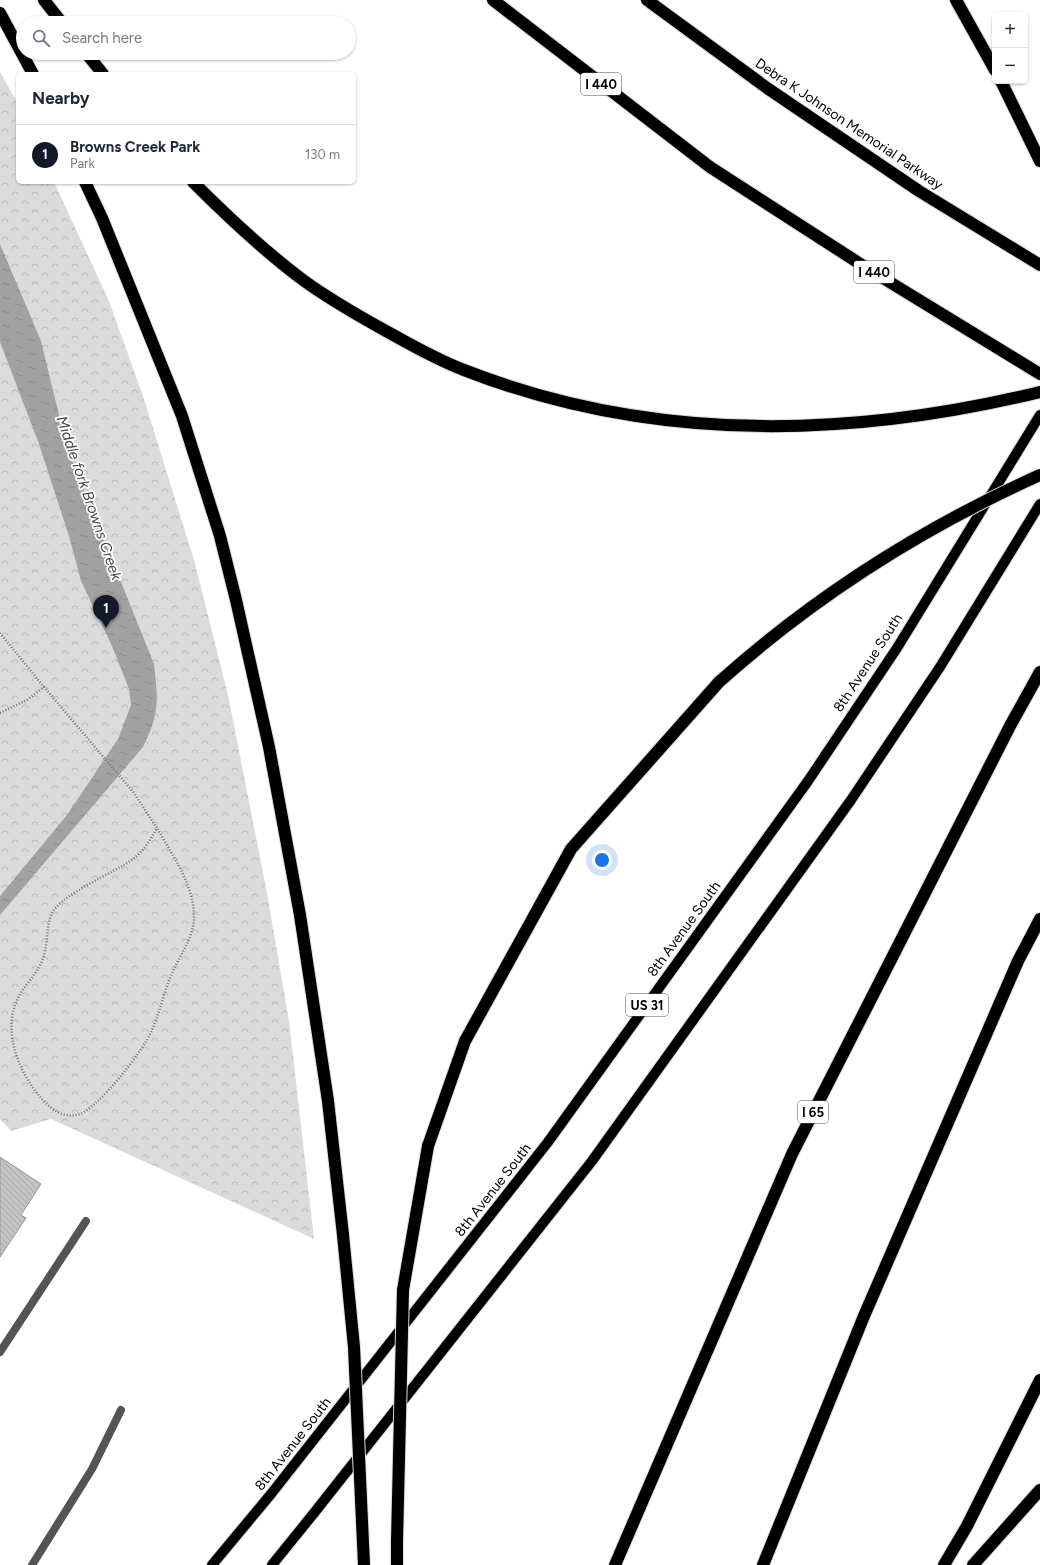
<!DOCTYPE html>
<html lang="en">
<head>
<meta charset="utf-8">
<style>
  body { margin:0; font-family:Figtree,sans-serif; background:#f2f2f3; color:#1f2937 }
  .controls { position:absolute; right:12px; top:12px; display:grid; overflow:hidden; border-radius:6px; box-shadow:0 1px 3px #0004 }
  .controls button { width:36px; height:36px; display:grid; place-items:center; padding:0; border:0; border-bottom:1px solid #e0e1e3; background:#fff; color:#1f2937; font:20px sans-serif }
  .you { position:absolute; left:602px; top:860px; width:14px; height:14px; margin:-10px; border:3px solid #fff; border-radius:50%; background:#1a73e8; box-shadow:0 0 0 6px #1a73e833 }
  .badge { display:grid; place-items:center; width:26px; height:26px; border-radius:50%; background:#111827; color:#fff; font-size:13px; font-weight:700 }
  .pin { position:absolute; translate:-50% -33px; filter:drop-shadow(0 1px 2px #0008) }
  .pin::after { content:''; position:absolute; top:21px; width:14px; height:12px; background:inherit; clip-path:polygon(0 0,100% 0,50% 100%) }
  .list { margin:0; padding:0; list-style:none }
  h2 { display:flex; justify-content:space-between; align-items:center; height:52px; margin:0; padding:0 16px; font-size:17px }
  h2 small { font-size:13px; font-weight:400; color:#747a83 }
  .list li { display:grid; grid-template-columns:26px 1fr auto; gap:12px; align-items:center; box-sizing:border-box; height:60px; padding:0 16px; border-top:1px solid #e0e1e3 }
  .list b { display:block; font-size:15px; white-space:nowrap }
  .list p { margin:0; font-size:13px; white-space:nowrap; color:#747a83 }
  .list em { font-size:13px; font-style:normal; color:#747a83 }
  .icon { flex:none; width:22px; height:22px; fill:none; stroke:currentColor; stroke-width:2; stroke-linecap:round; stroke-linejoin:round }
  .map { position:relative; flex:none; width:1040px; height:1565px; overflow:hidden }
  .search { position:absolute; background:#fff; box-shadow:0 1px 3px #0004; left:16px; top:16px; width:340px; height:44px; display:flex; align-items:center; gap:10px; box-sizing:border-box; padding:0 14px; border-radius:22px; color:#747a83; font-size:15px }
  .panel { position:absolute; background:#fff; box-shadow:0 1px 3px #0004; left:16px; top:72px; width:340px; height:112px; border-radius:6px }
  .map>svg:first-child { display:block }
  .forest { fill:url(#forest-crowns) }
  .water { fill:url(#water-ripples) }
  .building { fill:url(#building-back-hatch); stroke:#989898 }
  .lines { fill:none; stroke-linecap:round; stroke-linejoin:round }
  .primary-casing { stroke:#dbdbdb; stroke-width:12 }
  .motorway-casing { stroke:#dbdbdb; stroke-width:14 }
  .path { stroke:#767676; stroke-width:2.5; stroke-dasharray:1 2; stroke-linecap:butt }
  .minor { stroke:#545454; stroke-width:8 }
  .primary { stroke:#000; stroke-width:10 }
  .motorway { stroke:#000; stroke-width:12 }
  .motorway-bridge-casing { stroke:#dbdbdb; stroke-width:14; stroke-linecap:butt }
  .motorway-bridge { stroke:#000; stroke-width:12 }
  .labels { text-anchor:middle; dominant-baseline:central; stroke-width:3.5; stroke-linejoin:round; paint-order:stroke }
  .shield { fill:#fff; stroke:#4c4c4c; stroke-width:1 }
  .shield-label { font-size:13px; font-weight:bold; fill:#000 }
  .street-label { font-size:14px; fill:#000; stroke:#fff }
  .water-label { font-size:15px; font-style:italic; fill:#434343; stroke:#fff }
</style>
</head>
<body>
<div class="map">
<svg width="1040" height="1565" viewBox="0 0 1040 1565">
  <defs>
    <pattern id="forest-crowns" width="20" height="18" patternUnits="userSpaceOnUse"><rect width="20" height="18" fill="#dbdbdb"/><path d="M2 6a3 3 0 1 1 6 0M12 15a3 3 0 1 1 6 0" fill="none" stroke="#bababa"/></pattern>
    <pattern id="water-ripples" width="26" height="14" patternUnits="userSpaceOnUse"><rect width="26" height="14" fill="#a2a2a2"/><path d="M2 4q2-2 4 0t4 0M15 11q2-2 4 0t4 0" fill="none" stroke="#8a8a8a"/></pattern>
    <pattern id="building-back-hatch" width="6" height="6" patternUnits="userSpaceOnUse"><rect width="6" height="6" fill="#c4c4c4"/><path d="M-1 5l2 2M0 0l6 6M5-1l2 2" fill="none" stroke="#a7a7a7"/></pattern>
  </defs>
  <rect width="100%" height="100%" fill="#fff"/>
  <path class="forest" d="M0 72 18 104V182H54L109 301 143 396 194 560 228 695 267 893 289 1021 314 1239 51 1119 11 1131 0 1119Z"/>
  <path class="water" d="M0 244 41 341 67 448 154 664C158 700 160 713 143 747L0 915V896L67 815 118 739 131 705 129 689 112 646 81 581 69 536 39 444 0 342Z"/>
  <path class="building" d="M0 1157 41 1184 21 1215 26 1218 0 1257Z"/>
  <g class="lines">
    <defs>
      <g id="primary">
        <path d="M212 1565 271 1494 548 1142 808 781 897 648 1040 415"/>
        <path d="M272 1565 314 1513 592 1161 851 800 940 667 1040 504"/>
      </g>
      <g id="motorway">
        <path d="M44 0 62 23"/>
        <path d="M493 0 710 167 865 267 1040 374"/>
        <path d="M647 0 767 88 919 191 1040 265"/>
        <path d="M956 0 995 70"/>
        <path d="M0 13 33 74"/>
        <path d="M86 53 103 74"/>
        <path d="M1001 81 1040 161"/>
        <path d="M85 182 102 218 182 416 220 536 236 600 269 747 300 915 328 1101 343 1235"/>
        <path d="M193 182C228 217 264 251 303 280 329 299 357 315 386 331 411 345 437 360 464 370 651 443 847 439 1040 392"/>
        <path d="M428 1146 465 1041 571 849 719 682"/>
        <path d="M397 1565V1541"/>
        <path d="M615 1565 792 1154 1010 726 1040 672"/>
        <path d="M763 1565 864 1316 1018 961 1040 919"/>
        <path d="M944 1565 967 1526 1040 1380"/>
        <path d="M973 1565 1040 1490"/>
      </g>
    </defs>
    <use href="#primary" class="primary-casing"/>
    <use href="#motorway" class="motorway-casing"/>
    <g class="path">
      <path d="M0 633 44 687"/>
      <path d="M0 713 27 700 44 687 134 793 157 828C151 839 144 851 133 859 114 873 59 895 51 915 46 930 48 946 42 961 36 976 23 986 17 1000 2 1033 20 1075 42 1099 52 1110 64 1119 80 1114 99 1107 144 1050 152 1030 160 1012 164 992 172 973 180 955 194 937 194 917 194 884 172 855 157 828"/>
    </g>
    <g class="minor">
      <path d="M0 1352 86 1221"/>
      <path d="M32 1565 92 1469 121 1410"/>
    </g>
    <use href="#primary" class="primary"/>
    <use href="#motorway" class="motorway"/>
    <defs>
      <g id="motorway-bridge">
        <path d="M719 682C815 596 922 528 1040 475"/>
        <path d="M343 1235 354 1347 364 1565"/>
        <path d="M397 1541 403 1290 428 1146"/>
      </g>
    </defs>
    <use href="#motorway-bridge" class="motorway-bridge-casing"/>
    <use href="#motorway-bridge" class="motorway-bridge"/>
  </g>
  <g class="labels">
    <g class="shield">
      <rect x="581" y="73" width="40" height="22" rx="3"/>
      <rect x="854" y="261" width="40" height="22" rx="3"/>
      <rect x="626" y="994" width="42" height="22" rx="3"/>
      <rect x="798" y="1101" width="30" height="22" rx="3"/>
    </g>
    <g class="shield-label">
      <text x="601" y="84">I 440</text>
      <text x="874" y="272">I 440</text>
      <text x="647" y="1005">US 31</text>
      <text x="813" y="1112">I 65</text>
    </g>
    <g class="street-label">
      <text transform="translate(849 124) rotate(34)">Debra K Johnson Memorial Parkway</text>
      <text transform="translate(868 663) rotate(-57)">8th Avenue South</text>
      <text transform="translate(684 929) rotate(-54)">8th Avenue South</text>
      <text transform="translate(493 1190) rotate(-52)">8th Avenue South</text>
      <text transform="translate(293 1444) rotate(-52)">8th Avenue South</text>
    </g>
    <g class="water-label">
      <text transform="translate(89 498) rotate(71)">Middle fork Browns Creek</text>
    </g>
  </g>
</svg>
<div class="controls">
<button>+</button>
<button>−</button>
</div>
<div class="you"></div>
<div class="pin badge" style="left:106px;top:628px">1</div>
<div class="search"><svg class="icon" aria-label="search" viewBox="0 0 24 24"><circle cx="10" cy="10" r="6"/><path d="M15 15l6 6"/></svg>Search here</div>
<section class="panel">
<h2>Nearby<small></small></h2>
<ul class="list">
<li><span class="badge">1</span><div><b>Browns Creek Park</b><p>Park</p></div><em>130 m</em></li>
</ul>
</section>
</div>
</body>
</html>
